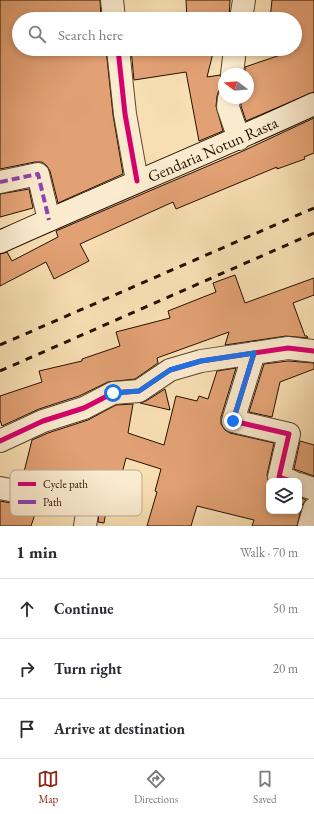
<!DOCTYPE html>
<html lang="en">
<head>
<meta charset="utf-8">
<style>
  body { margin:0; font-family:"EB Garamond",serif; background:#f7f7f7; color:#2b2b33 }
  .controls { position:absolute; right:12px; bottom:12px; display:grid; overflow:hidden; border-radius:8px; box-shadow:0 2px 6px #0003 }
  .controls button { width:36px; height:36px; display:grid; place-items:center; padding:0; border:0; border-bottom:1px solid #e1e1e2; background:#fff; color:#2b2b33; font:20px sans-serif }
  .compass { position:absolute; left:218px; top:68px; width:36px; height:36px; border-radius:50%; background:#fff; box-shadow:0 2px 6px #0003; rotate:286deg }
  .stop { position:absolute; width:12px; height:12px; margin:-9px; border:3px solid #1a73e8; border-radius:50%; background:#fff }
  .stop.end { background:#1a73e8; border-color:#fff; box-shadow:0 1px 4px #0008 }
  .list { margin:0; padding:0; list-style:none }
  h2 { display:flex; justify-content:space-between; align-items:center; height:52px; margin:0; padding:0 16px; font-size:17px }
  h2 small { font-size:13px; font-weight:400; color:#7c7c81 }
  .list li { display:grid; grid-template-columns:26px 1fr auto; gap:12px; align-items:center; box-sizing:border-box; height:60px; padding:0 16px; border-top:1px solid #e1e1e2 }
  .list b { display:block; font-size:15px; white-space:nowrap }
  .list em { font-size:13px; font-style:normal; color:#7c7c81 }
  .icon { flex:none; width:22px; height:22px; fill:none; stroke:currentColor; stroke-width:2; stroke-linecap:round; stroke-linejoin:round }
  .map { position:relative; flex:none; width:314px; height:526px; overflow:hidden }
  .search { position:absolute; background:#fff; box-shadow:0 2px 6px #0003; left:12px; right:12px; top:12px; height:44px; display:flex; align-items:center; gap:10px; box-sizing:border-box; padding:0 14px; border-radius:22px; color:#7c7c81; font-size:15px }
  .sheet { height:232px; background:#fff }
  nav { display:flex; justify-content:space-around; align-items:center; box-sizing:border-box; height:56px; border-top:1px solid #e1e1e2; background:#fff; font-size:11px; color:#7c7c81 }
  nav a { display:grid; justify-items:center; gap:2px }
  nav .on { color:#8f2418 }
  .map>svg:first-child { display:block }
  .building { fill:#e2a174; stroke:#241101 }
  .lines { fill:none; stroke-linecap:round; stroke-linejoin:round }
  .street-casing { stroke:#59442e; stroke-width:24 }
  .secondary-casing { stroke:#241101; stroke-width:24 }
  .street { stroke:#faeace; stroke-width:22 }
  .secondary { stroke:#faeace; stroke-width:22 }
  .rail { stroke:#241101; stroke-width:3; stroke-dasharray:7 7; stroke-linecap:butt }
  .quiet { stroke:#8e44ad; stroke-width:4; stroke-dasharray:8 4; stroke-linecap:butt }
  .cycleway-casing { stroke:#faeace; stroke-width:8 }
  .cycleway { stroke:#d6006c; stroke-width:5 }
  .route { stroke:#1a73e8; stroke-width:5 }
  .labels { text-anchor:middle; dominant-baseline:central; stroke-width:4; stroke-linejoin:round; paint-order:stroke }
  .street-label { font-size:16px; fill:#241101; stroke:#faeace }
  .key { fill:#faeace; stroke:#baa990; stroke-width:1 }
  .key-label { font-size:11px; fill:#241101 }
</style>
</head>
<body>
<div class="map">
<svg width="314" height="526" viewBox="0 0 314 526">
  <rect width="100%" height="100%" fill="#f8dfb3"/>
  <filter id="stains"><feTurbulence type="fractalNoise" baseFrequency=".005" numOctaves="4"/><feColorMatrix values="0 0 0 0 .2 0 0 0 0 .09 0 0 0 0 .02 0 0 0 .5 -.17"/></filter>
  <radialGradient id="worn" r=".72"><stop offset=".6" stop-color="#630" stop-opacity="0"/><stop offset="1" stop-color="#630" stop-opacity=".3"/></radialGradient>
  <g class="building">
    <path d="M0 0H100L101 19H19V49H106L113 115 123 174 58 203 50 171 47 166 42 162H35L0 169Z"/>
    <path d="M186 0H230L229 19H187Z"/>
    <path d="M272 0H314V92L246 121 241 106V98H248V74H245V67L295 50V19H270Z"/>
    <path d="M131 49H214L207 77 220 75 224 83V87L219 90 217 96 216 106 223 131 199 141 186 72 134 80Z"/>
    <path d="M314 118V153L304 157 305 159 277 169V167L176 209 173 202 80 244 89 261 54 279 46 262 0 286V254L7 252 12 261 58 237 56 231 243 151Z"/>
    <path d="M29 189 33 208 0 217V194Z"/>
    <path d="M235 275 245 303 314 278V295L293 303 305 336H307L308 338 286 336 225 345 229 332 157 358 158 363 135 379 108 382 79 396 39 409 2 426 0 420V396L42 382 39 371 82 361V359L120 346 116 332 170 318 168 311 216 292 213 283Z"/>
    <path d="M288 361 314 363V369L280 382 272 417 249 412 264 364Z"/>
    <path d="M236 368 221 417V424L225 430 230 433 274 443 267 475 269 484V511H299V497L306 500 302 505 297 526H252L254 520 197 506 191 526H147L157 492 155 491 161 469 126 458 119 485 111 483 104 523 98 522 100 503 92 495 22 480 32 440 48 433 88 420 116 405 133 404 128 433 164 445 176 396 197 401 199 396 208 399 217 371Z"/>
    <path d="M165 389 170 410 140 403 146 401Z"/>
    <path d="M300 441 314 445V476L294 469Z"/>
    <path d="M0 501 37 508 31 526H0Z"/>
  </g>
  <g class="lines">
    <defs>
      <g id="street">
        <path d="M112 0 114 19"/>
        <path d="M241 19 244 0"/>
        <path d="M118 49 125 114 137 181"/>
        <path d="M232 74 235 49"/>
        <path d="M229 98 228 107 239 139"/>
        <path d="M0 182 38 174 49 220"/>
        <path d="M254 353 233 421 289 434 279 477 291 481"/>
        <path d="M0 441 43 421 84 408 113 393 139 391 170 370 201 361 288 348 314 351"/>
        <path d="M299 484 314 489"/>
        <path d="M0 488 71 502 88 507 85 526"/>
        <path d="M309 526 314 509"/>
      </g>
      <g id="secondary">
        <path id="s1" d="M0 242C104 195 210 152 314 104"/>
      </g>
    </defs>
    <use href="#street" class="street-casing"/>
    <use href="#secondary" class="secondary-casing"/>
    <use href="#street" class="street"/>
    <use href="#secondary" class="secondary"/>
    <g class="rail">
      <path d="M0 345 314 208"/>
      <path d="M0 371 314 233"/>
    </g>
    <path class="quiet" d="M0 182 38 174 49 220"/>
    <defs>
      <g id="cycleway">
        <path d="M118 49 125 114 137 181"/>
        <path d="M254 353 233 421 289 434 279 477 291 481"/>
        <path d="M0 441 43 421 84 408 113 393 139 391 170 370 201 361 288 348 314 351"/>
      </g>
    </defs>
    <use href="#cycleway" class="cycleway-casing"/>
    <use href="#cycleway" class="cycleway"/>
  </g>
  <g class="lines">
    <path class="route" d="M113 393 139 391 170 370 201 361 254 353 233 421"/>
  </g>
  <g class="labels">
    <g class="street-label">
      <text stroke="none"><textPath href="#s1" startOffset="232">Gendaria Notun Rasta</textPath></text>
    </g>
  </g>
  <rect x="10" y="470" width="132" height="46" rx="6" class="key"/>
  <rect x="18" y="482" width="18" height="4" fill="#d6006c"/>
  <rect x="18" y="500" width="18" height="4" fill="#8e44ad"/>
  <g class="key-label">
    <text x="43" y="488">Cycle path</text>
    <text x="43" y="506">Path</text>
  </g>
  <rect width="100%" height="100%" filter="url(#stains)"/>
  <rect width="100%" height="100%" fill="url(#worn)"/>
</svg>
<div class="controls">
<button><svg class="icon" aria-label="layers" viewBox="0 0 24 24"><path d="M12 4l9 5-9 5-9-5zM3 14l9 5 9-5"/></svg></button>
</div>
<svg class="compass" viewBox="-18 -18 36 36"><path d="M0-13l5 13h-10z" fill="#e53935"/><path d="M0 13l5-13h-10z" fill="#7c7c81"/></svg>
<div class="stop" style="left:113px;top:393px"></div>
<div class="stop end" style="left:233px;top:421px"></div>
<div class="search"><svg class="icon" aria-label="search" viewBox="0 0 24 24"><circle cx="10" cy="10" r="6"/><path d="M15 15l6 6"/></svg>Search here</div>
</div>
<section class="sheet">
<h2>1 min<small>Walk · 70 m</small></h2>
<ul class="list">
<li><svg class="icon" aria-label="ahead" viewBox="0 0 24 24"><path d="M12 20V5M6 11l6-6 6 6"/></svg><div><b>Continue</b></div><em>50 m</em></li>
<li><svg class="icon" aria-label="right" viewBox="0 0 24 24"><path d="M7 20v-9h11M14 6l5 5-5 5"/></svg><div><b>Turn right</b></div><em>20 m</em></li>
<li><svg class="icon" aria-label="arrive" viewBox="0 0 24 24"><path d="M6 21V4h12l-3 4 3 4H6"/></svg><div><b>Arrive at destination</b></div></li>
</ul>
</section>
<nav>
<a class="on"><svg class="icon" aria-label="map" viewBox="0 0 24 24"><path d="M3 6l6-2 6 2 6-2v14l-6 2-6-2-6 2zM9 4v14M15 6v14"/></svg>Map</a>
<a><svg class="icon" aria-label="directions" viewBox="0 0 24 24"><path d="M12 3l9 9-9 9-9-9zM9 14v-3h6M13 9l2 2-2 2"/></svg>Directions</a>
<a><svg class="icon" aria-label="saved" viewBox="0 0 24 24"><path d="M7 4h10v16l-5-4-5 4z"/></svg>Saved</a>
</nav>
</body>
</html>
